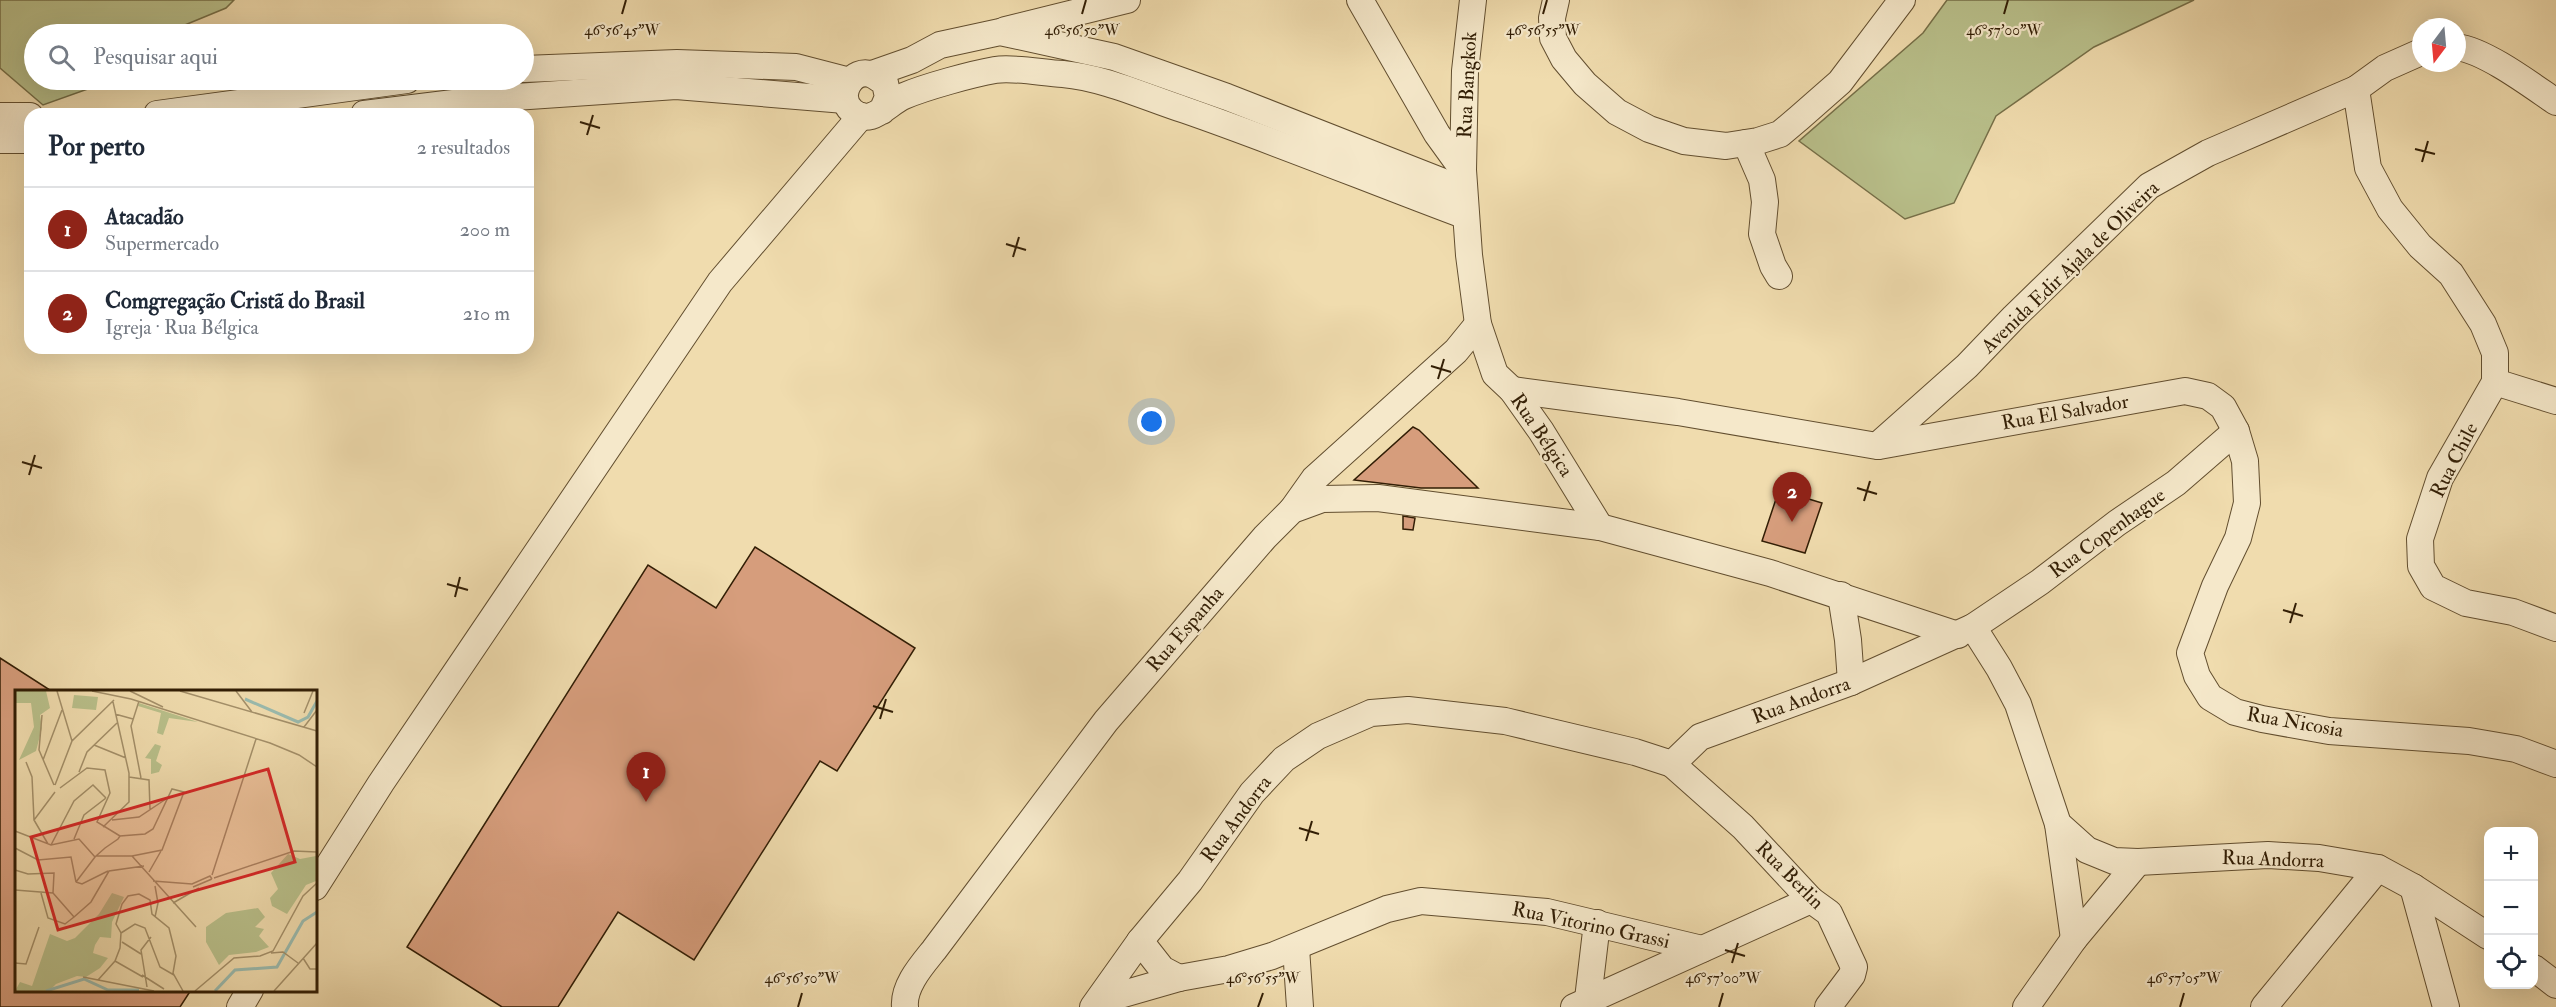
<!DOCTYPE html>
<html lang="pt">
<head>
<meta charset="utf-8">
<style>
  body { margin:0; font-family:"IM FELL Double Pica",serif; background:#f2f2f3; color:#1f2937 }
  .controls { position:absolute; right:18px; bottom:18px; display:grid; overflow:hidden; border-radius:12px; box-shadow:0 6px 24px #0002 }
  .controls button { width:54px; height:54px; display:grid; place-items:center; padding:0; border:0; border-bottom:2px solid #e0e1e3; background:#fff; color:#1f2937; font:30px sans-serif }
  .compass { position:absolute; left:2412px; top:18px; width:54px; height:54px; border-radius:50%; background:#fff; box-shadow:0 6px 24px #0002; rotate:196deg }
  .you { position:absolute; left:1152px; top:422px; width:21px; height:21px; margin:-15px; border:4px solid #fff; border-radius:50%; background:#1a73e8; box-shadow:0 0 0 9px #1a73e833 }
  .badge { display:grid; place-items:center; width:39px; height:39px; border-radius:50%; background:#8f2418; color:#fff; font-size:20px; font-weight:700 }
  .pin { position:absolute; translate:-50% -50px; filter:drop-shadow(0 2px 3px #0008) }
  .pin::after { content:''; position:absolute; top:32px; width:21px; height:18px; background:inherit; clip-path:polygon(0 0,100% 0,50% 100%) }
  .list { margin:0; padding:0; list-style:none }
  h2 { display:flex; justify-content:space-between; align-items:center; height:78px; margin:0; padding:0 24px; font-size:26px }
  h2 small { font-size:20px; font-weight:400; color:#747a83 }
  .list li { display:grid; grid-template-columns:39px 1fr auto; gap:18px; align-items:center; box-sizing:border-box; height:84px; padding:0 24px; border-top:2px solid #e0e1e3 }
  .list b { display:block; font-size:22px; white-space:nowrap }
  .list p { margin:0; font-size:20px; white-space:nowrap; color:#747a83 }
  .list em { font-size:20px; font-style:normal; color:#747a83 }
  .icon { flex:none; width:33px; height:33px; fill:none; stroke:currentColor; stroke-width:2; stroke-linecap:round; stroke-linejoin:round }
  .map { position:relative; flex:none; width:2556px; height:1007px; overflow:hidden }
  .search { position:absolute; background:#fff; box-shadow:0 6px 24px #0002; left:24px; top:24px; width:510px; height:66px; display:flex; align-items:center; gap:15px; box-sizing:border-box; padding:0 21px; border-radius:33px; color:#747a83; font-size:22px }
  .panel { position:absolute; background:#fff; box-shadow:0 6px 24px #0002; left:24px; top:108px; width:510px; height:246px; border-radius:18px }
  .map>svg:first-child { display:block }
  .green { fill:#b9c08b; stroke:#766f48; stroke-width:1.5 }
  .building { fill:#d69d7c; stroke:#321e05; stroke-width:1.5 }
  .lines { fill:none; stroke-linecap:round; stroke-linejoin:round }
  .street-casing { stroke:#624e2f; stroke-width:28 }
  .street { stroke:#f5e8ca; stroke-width:26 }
  .ticks { fill:none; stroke:#321e05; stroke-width:2 }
  .labels { text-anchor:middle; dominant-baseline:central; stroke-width:4.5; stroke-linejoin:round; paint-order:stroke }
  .street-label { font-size:20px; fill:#321e05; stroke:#f5e8ca }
  .inset-river { fill:none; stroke:#9abbaf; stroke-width:3 }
  .inset-road { fill:none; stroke:#a4906a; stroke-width:1.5 }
  .view { fill:#d62828; fill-opacity:0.15; stroke:#d62828; stroke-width:3 }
  .inset-edge { fill:none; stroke:#321e05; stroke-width:3 }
  .ticks-label { font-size:15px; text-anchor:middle; fill:#321e05; stroke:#f5e8ca; stroke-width:4.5; stroke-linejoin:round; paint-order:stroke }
</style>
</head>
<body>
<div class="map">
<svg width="2556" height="1007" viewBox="0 0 2556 1007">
  <rect width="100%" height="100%" fill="#f0dcae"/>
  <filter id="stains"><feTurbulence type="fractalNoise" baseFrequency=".00333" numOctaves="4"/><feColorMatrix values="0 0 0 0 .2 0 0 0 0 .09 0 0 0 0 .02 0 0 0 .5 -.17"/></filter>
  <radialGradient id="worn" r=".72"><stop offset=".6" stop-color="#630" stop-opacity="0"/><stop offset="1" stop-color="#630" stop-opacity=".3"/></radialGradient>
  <g class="green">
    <path d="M0 0H234L226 8 163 34H34V80H113L43 105 0 68Z"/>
    <path d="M1947 0H2194L2094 47 1996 116 1954 203 1905 219 1799 141 1923 33Z"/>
  </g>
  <g class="building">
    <path d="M1413 427 1419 430 1478 488H1421L1354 480Z"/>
    <path d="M1779 490 1822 503 1805 553 1762 541Z"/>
    <path d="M1403 516 1415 518 1413 530 1403 529Z"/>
    <path d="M755 547 915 648 837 771 820 761 694 960 618 912 558 1007H502L407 947 648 565 716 608Z"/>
    <path d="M0 658 53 692H16V990H191L180 1007H0Z"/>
  </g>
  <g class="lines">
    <defs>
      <g id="street">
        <path d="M1360 0 1437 134 1463 170 1469 255 1478 324 1495 374 1512 390 1541 431 1600 527"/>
        <path d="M1556 0 1552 18 1553 38 1564 59 1585 84 1617 112 1649 129 1684 141 1726 146 1758 141 1780 134 1799 118 1840 82 1902 0"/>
        <path d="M1005 30 1127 0"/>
        <path d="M2457 47C2486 51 2531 85 2556 102"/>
        <path d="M524 69 677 63 796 67 850 81"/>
        <path d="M872 74 912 60 940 45 1000 32 1114 57 1227 97 1464 190"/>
        <path d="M2356 89 2385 68 2421 52"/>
        <path d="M882 111 888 97 885 83C881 80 877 77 873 75 852 66 835 96 852 111 871 128 887 103 904 96 925 87 972 74 995 70 1014 67 1043 73 1063 74 1105 78 1145 97 1185 110 1280 143 1372 181 1466 216"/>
        <path d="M157 114 407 80"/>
        <path d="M364 114 486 99 676 86 845 100"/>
        <path d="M0 116H30"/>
        <path d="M0 140H30"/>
        <path d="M1746 143 1762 180 1765 202 1762 234 1773 266 1779 276"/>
        <path d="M1463 170 1465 71 1473 0"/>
        <path d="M2495 382 2556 401"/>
        <path d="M1512 390 1678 412 1877 446 1967 366 2014 317 2149 186 2208 153 2356 89 2368 168 2390 209 2420 246 2451 274 2483 324 2495 353V382L2440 478 2420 539 2421 566 2433 587 2466 603 2513 612 2556 628"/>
        <path d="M1879 446 2185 391 2208 396 2223 407 2236 431 2245 461 2247 503 2238 538 2215 586 2190 653 2197 676 2210 697 2235 712 2262 719 2329 731 2469 741 2516 749 2556 764"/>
        <path d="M1292 510 1314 479 1456 351 1478 324"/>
        <path d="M1841 595 1848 640 1851 682"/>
        <path d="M1973 627 1999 668 2018 704 2058 824 2087 850 2114 861 2138 862 2268 855 2319 858 2378 868 2413 887 2488 936"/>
        <path d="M1672 764 1743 827 1811 900 1829 913 1854 967 1852 975 1828 1007"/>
        <path d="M2058 824 2074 939"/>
        <path d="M315 887 381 783 720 282 861 116"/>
        <path d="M2413 887 2446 1007"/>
        <path d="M1140 941 1162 969 1179 978"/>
        <path d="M1296 948 1300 1007"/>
        <path d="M2534 968 2556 985"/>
        <path d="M1588 999 1597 923"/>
        <path d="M1099 1001 1179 978 1229 969 1272 956 1387 909 1421 901 1547 912 1702 949"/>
        <path d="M240 1007 250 990"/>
        <path d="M905 1007C903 986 922 965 934 950L1106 721 1265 537 1292 510 1322 499 1378 498 1600 527 1770 573 1958 635"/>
        <path d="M1093 1007 1140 941 1190 881 1252 793 1284 759 1318 736 1371 713 1408 710 1505 721 1635 752 1672 764 1700 737 1851 682 1973 627 2040 582 2117 523 2176 483 2236 431"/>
        <path d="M1574 1007 1811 900"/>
        <path d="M2026 1007 2074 939 2138 862"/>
        <path d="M2264 1007 2378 868"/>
      </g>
    </defs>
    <use href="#street" class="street-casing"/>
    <use href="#street" class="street"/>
  </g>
  <path class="ticks" d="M622 14 626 0M1082 14 1086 0M1543 14 1547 0M2004 14 2008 0M580 122 600 128M587 135 593 115M2415 149 2435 154M2422 162 2428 141M1006 244 1026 250M1013 257 1019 237M1431 366 1451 372M1438 379 1444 359M22 462 42 468M29 475 35 455M1857 488 1877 494M1864 501 1870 481M447 584 468 590M455 597 460 577M2283 610 2303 616M2290 623 2296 603M873 706 893 712M880 719 886 699M1299 828 1319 834M1306 841 1312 821M1725 950 1745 956M1732 963 1738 943M798 1007 802 993M1258 1007 1263 993M1719 1007 1723 993M2180 1007 2184 993"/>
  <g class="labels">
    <g class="street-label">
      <text transform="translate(1467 85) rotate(-87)">Rua Bangkok</text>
      <text transform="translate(2070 267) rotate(-44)">Avenida Edir Ajala de Oliveira</text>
      <text transform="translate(2065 412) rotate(-10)">Rua El Salvador</text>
      <text transform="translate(1542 435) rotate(56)">Rua Bélgica</text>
      <text transform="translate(2454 460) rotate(-63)">Rua Chile</text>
      <text transform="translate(2107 533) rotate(-36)">Rua Copenhague</text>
      <text transform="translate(1185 629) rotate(-49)">Rua Espanha</text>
      <text transform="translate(1801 700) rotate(-20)">Rua Andorra</text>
      <text transform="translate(2295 722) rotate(10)">Rua Nicosia</text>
      <text transform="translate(1236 819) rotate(-53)">Rua Andorra</text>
      <text transform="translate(2273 859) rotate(2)">Rua Andorra</text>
      <text transform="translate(1790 875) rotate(45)">Rua Berlin</text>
      <text transform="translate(1591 925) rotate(12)">Rua Vitorino Grassi</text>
    </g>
  </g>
  <g transform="translate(15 690)">
    <rect width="302" height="302" fill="#f0dcae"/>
    <path d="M0 1H31L35 18 25 25 27 38 21 61 4 70 19 37 16 13H0ZM59 5 83 7 81 20 57 18ZM124 13 183 32 154 28 148 45 142 43 146 23 123 16ZM140 54 146 56 141 71 147 75 144 82 136 84V69L130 68ZM273 164 285 169 301 166V191L291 195 272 224 257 216 255 208 263 199 256 183ZM97 203 109 207 97 232 96 248 85 247 80 255 78 263 93 268 85 278 71 287 62 286 41 294 34 301H0L5 292 17 296 35 244 52 251 60 248 84 224ZM243 218 250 227 240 237 249 239 244 246 254 257 241 262 214 265 204 275 191 252V237L211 223Z" fill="#b9c08b"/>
    <path class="inset-river" d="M230 9 283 32 293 27 302 11M31 301 69 289 93 300H124M200 301 220 280 262 277 288 231 302 222"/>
    <path class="inset-road" d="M42 1 57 51M77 1 116 9 255 53 284 65 302 77M115 1 148 17M165 1 302 41M221 1 237 22M124 11 116 36 126 88M289 23 298 1M100 24 118 29M27 25 24 60 39 95M289 37 302 20M79 55 111 68M28 70 47 20M11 72 17 87 19 130M64 82 72 62 102 33M114 87 134 90 135 119M40 95 57 51 99 10M45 98 72 78 90 80 95 103 82 132 105 146M97 130 124 127 151 109M88 137 114 112V83L98 12M0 141 36 155 64 149 80 167M59 149 69 125 91 108M33 154 19 130 40 102M36 155 59 111 78 95 91 108M0 158 23 170 56 167 61 192M117 166 181 237M0 180 13 184 39 183 38 203M134 182 146 161M197 185 241 49M199 188 279 161 302 162M138 191 177 194 195 186 197 189M61 192 80 167 81 166 90 158 103 149 105 146 130 144 138 139 157 99 169 102 147 160 117 166H81M61 192 67 194 93 181M140 196 143 213 140 227M178 197 197 189M0 200 38 203M26 203 33 228 50 234 59 227M38 203 59 227 76 212 94 181 129 176M158 213 184 198M106 243 120 234 130 238 145 277 159 285M107 252 126 264M256 263 268 262 283 273M288 268 295 279H302M100 271 128 287M0 273 11 274 24 237M127 285 149 299M68 287 139 301M83 290 100 271 105 258 106 243 101 234 107 214 113 206 124 204 135 210 137 224 154 238 161 266 158 283 168 301M132 297 126 260 136 247M180 301 219 268 245 266 258 261 288 206 302 193M259 301 302 253"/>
    <path class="view" d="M253 79 280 172 43 240 16 147Z"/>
    <rect width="302" height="302" class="inset-edge"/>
  </g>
  <g class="ticks-label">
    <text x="622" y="35">46°56'45"W</text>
    <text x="1082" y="35">46°56'50"W</text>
    <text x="1543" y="35">46°56'55"W</text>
    <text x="2004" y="35">46°57'00"W</text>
    <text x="802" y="983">46°56'50"W</text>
    <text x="1263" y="983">46°56'55"W</text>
    <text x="1723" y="983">46°57'00"W</text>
    <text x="2184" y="983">46°57'05"W</text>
  </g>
  <rect width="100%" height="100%" filter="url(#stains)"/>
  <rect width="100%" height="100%" fill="url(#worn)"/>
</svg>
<div class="controls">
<button>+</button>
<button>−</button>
<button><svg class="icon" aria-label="locate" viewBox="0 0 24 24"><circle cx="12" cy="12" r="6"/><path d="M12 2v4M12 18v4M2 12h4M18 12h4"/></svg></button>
</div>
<svg class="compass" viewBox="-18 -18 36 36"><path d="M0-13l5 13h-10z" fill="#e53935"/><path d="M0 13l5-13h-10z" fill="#747a83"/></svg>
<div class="you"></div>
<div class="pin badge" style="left:646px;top:802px">1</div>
<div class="pin badge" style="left:1792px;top:522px">2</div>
<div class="search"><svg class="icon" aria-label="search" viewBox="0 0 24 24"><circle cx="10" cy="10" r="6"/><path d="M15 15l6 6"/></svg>Pesquisar aqui</div>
<section class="panel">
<h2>Por perto<small>2 resultados</small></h2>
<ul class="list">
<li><span class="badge">1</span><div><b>Atacadão</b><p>Supermercado</p></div><em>200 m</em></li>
<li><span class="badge">2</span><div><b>Comgregação Cristã do Brasil</b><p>Igreja · Rua Bélgica</p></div><em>210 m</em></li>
</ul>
</section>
</div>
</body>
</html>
